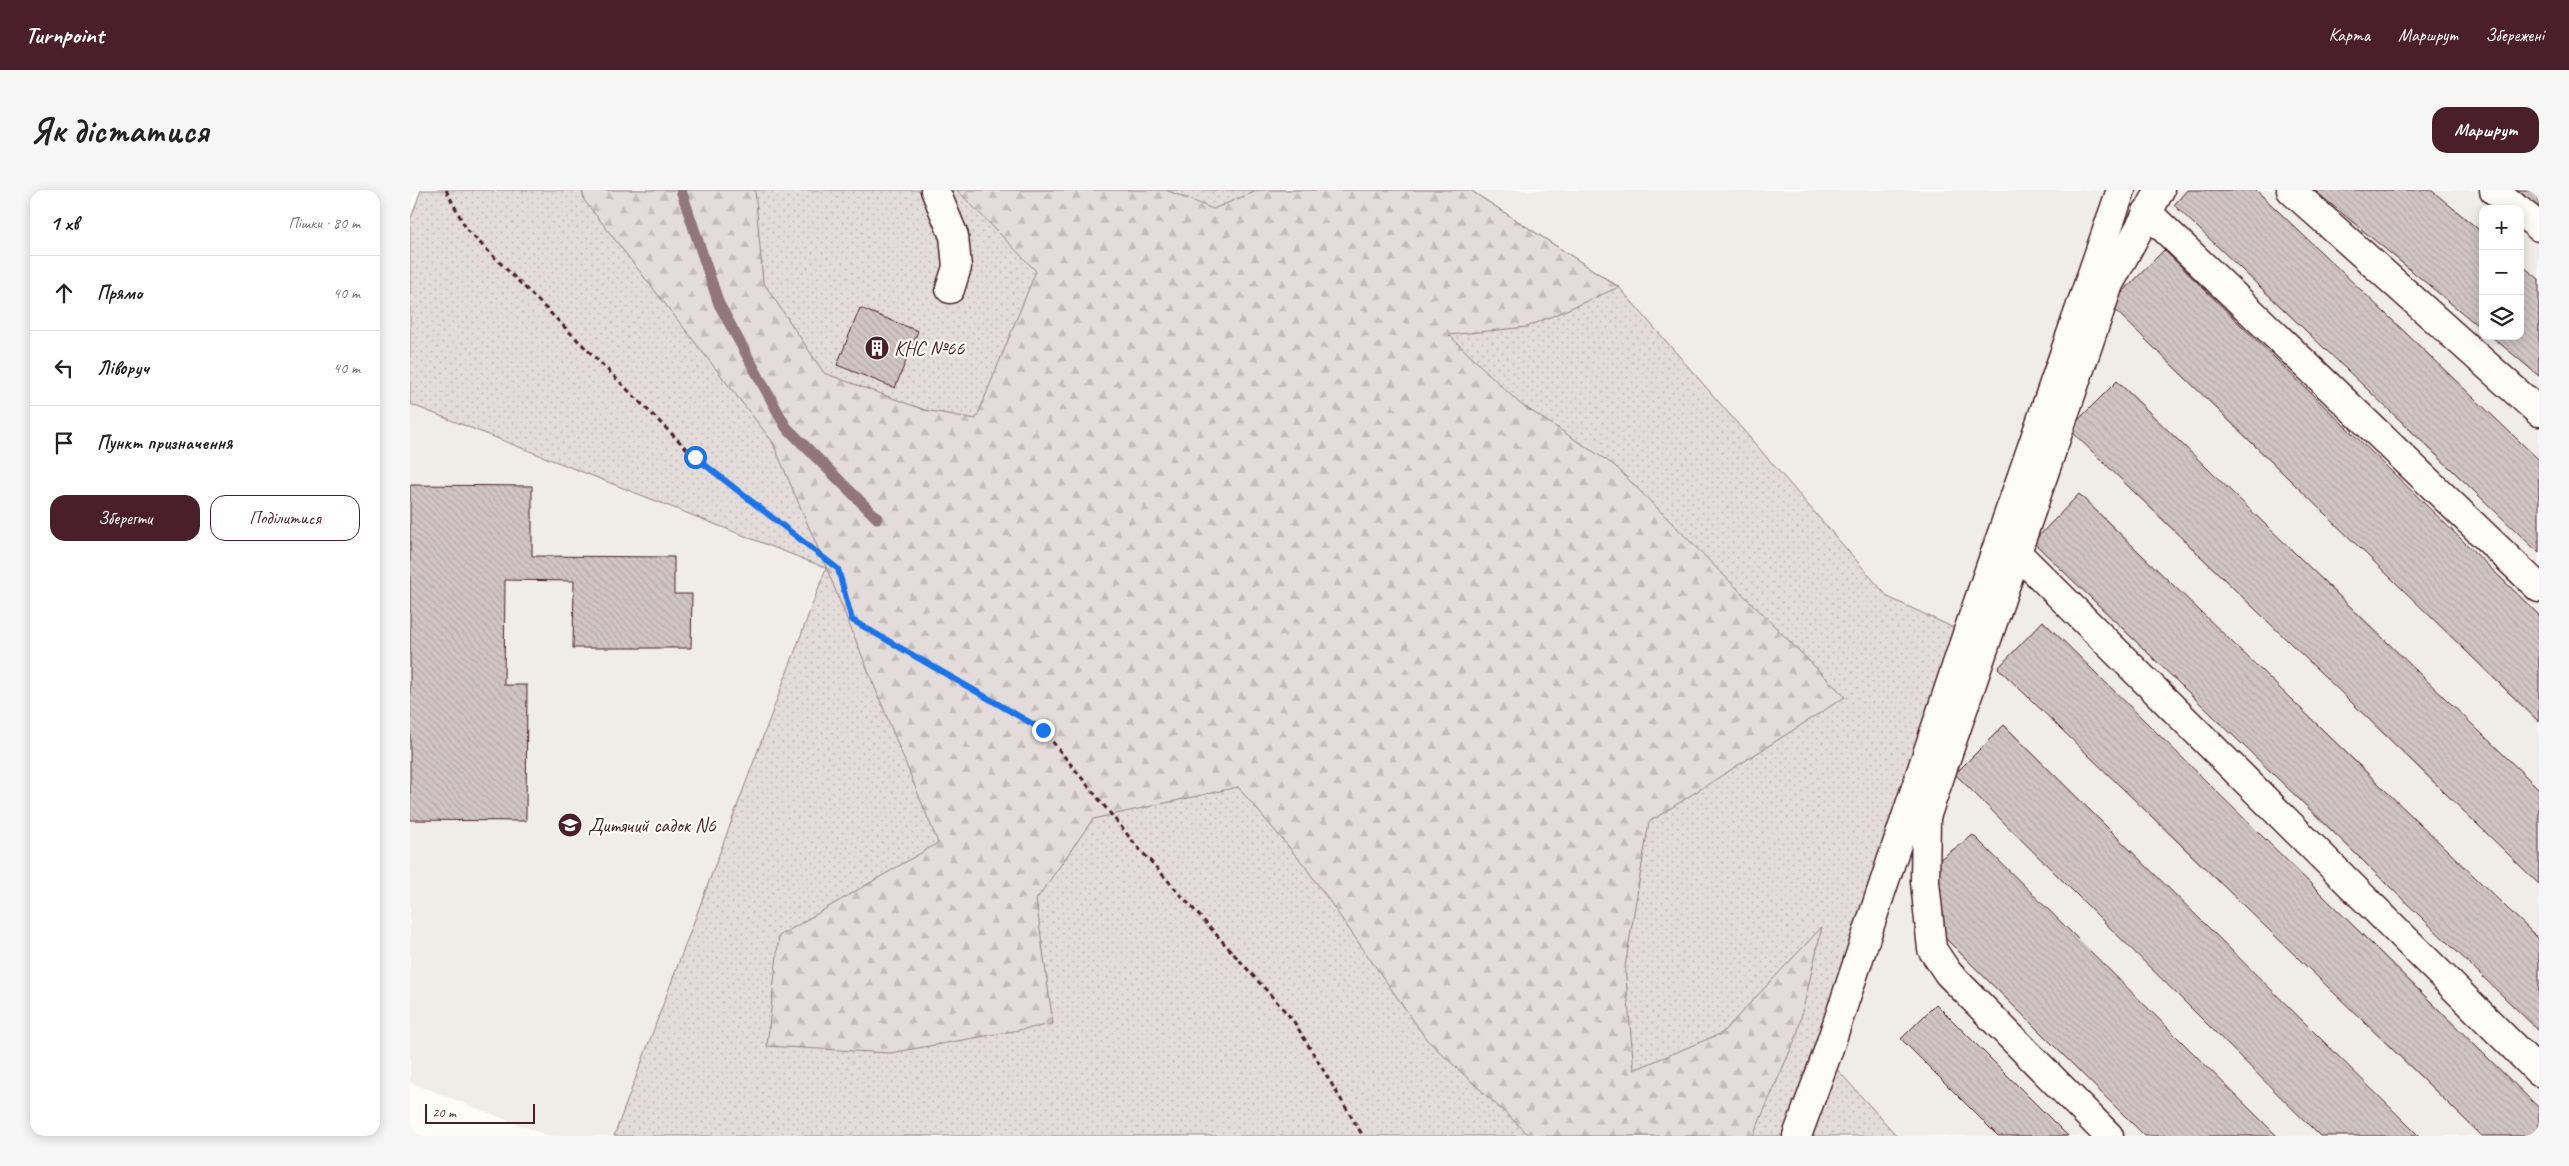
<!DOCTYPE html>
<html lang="uk">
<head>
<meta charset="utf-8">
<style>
  body { margin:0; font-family:Caveat,sans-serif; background:#f6f6f6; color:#222 }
  .controls { position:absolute; right:15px; top:15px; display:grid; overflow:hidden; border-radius:10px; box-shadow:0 2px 12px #0003 }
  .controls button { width:45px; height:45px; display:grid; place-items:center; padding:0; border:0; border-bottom:1px solid #e0e0e0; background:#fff; color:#222; font:25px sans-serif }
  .scale { position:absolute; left:15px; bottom:12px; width:110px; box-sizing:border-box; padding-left:5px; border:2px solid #4a1f2b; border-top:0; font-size:14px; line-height:18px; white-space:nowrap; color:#4a1f2b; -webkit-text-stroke:4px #fdfcf7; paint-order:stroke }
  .stop { position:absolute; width:15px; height:15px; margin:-11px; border:4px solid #1a73e8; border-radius:50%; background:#fff }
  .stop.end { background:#1a73e8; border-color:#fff; box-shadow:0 1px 5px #0008 }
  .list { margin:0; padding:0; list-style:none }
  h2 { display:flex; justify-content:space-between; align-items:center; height:65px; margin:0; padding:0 20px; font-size:21px }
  h2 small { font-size:16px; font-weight:400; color:#767676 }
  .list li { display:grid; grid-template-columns:32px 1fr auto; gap:15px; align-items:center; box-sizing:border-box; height:75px; padding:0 20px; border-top:1px solid #e0e0e0 }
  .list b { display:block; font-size:19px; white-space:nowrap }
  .list em { font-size:16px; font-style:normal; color:#767676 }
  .actions { display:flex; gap:10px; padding:15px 20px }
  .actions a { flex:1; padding:11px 0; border:1px solid #4a1f2b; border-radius:15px; text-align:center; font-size:18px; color:#4a1f2b }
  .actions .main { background:#4a1f2b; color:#fff }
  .icon { flex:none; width:28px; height:28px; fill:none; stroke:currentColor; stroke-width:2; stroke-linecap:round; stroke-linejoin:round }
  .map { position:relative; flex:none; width:2129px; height:946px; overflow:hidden; border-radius:15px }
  header { display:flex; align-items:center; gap:30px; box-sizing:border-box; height:70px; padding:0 25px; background:#4a1f2b; color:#fff }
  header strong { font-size:24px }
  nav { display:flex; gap:28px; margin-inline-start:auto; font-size:18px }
  .intro { display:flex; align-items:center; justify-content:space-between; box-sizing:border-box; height:120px; padding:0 30px }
  h1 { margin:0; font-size:35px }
  .button { padding:12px 22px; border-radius:15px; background:#4a1f2b; color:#fff; font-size:18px; font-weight:700 }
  main { display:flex; gap:30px; padding:0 30px }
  aside { flex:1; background:#fff; border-radius:15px; box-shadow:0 2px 12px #0003 }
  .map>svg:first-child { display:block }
  .built { fill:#f0ece8; fill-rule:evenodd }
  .grass { fill:url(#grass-dots); stroke:#967e82 }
  .forest { fill:url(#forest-firs); stroke:#967e82 }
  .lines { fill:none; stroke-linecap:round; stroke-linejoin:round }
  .stream { stroke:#91777b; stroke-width:11 }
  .building { fill:url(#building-back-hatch); stroke:#4a1f2b }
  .minor-casing { stroke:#4a1f2b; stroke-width:31 }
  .path { stroke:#4a1f2b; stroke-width:3; stroke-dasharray:5 4; stroke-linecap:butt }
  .minor { stroke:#fdfcf7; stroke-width:28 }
  .route { stroke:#1a73e8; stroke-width:6 }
  .labels { text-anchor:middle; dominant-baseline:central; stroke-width:4.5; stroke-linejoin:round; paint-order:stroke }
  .poi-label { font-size:20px; fill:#4a1f2b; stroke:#fdfcf7; text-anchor:start }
</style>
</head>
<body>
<header>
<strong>Turnpoint</strong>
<nav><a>Карта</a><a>Маршрут</a><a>Збережені</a></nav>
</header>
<div class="intro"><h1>Як дістатися</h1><a class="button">Маршрут</a></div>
<main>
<aside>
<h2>1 хв<small>Пішки · 80 m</small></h2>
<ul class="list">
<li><svg class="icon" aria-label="ahead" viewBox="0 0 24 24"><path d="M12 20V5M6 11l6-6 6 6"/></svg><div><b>Прямо</b></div><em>40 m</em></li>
<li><svg class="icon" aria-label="left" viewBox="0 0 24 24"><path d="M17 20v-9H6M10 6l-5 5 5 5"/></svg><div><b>Ліворуч</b></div><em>40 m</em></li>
<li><svg class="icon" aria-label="arrive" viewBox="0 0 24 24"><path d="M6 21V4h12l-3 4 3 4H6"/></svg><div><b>Пункт призначення</b></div></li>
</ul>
<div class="actions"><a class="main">Зберегти</a><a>Поділитися</a></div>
</aside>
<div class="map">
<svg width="2129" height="946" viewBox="0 0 2129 946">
  <defs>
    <pattern id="grass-dots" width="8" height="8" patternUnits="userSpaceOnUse" patternTransform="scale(1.25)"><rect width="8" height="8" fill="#e3dcda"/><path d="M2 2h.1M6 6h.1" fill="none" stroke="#c4bcbb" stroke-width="1.8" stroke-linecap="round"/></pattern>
    <pattern id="forest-firs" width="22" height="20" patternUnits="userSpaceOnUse" patternTransform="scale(1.25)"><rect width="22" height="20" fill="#e3dcda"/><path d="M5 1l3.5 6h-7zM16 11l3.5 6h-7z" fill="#c4bcbb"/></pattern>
    <pattern id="building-back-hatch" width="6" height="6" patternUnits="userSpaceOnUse" patternTransform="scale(1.25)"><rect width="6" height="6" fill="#d0c5c4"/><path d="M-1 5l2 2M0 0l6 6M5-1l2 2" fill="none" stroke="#b4a9a9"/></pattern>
  </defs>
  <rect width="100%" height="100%" fill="#fdfcf7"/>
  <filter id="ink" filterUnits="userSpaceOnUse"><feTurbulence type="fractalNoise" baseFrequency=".02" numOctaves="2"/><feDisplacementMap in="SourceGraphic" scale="10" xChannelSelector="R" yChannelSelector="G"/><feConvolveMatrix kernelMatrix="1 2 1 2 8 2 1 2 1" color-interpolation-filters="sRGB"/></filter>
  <g filter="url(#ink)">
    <g class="built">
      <path d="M1060 0H2129V946H1487L1416 867 1556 444 1478 407 1209 97ZM2073 19H2110V146H2073Z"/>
      <path d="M0 214 416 377 204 946H138L0 892Z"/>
    </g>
    <path class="grass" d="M11 0H1060L1209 97 1478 407 1557 444 1416 867 1487 946H204L416 378 0 214V31Z"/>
    <path class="forest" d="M172 0H345L353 92 414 183 515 220 566 229 626 81 547 0H756L803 19 849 0H1060L1209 97 1117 137 1039 145 1109 213 1204 275 1435 507 1239 632 1215 777 1224 880 1312 843 1412 737 1387 845 1343 946H1120L1017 850 894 675 828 597 683 629 626 710 643 834 480 863 357 856 369 746 528 653 416 377 362 251 174 10Z"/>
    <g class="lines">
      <path class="stream" d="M271 0 309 114 376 237 467 328"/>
    </g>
    <g class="building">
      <path d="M1777 0H1846L2129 270V363L1764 15Z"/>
      <path d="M1904 0H2021L2073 43V140Z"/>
      <path d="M2107 0H2129V17Z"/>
      <path d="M1754 60 2129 425V532L1700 115Z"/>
      <path d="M2110 74 2129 89V186L2081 146H2110Z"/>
      <path d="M450 118 508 141 485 198 427 175Z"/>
      <path d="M1707 191 2129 599V694L1659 239Z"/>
      <path d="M0 295 122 296V366L264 367V404H282L281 458H163L164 391 95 390 94 495H117L116 631 0 630Z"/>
      <path d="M1669 304 2129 749V841L1623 352Z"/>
      <path d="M1633 431 2129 918V946H2072L1588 478Z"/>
      <path d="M1594 535 2009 946H1910L1545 584Z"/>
      <path d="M1563 645 1867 946H1735L1532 745 1526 672Z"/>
      <path d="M1526 814 1658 946H1588L1491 849Z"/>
    </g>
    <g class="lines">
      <defs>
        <g id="minor">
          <path d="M525 0 544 46 547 77 540 99"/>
          <path d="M1881 0 2129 222"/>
          <path d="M2084 0 2107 19"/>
          <path d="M2110 21 2129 37"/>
          <path d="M1737 22 2129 398"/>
          <path d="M1607 363 2129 882"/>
          <path d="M1387 946 1416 867 1557 444 1711 0"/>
          <path d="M1699 946 1538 783 1522 759 1515 692 1516 627 1699 94 1750 0"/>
        </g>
      </defs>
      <use href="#minor" class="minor-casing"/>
      <path class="path" d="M36 0 57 40 285 267 428 379 442 430 633 540 725 654 883 830 953 946"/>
      <use href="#minor" class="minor"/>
    </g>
  </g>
  <g class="lines" filter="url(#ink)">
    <path class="route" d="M285 267 428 379 442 430 633 540"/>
  </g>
  <defs>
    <symbol id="building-disc" viewBox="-11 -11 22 22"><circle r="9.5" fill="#4a1f2b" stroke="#fdfcf7"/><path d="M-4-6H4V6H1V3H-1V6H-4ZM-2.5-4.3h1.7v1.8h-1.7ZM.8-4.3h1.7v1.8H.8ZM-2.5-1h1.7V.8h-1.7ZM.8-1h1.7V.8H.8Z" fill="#fff"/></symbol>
    <symbol id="school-disc" viewBox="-11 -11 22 22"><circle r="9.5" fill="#4a1f2b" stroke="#fdfcf7"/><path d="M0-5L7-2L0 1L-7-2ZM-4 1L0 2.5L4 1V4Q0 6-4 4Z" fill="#fff"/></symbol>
  </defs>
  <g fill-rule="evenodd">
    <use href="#building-disc" x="453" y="144" width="28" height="28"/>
    <use href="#school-disc" x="146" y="621" width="28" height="28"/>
  </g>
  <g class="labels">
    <g class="poi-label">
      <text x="484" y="158">КНС №66</text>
      <text x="178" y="635">Дитячий садок N6</text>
    </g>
  </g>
</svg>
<div class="controls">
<button>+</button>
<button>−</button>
<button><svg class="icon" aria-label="layers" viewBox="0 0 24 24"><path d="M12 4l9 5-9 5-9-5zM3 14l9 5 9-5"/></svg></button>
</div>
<div class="scale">20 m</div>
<div class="stop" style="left:285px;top:267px"></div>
<div class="stop end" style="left:633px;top:540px"></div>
</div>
</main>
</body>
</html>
